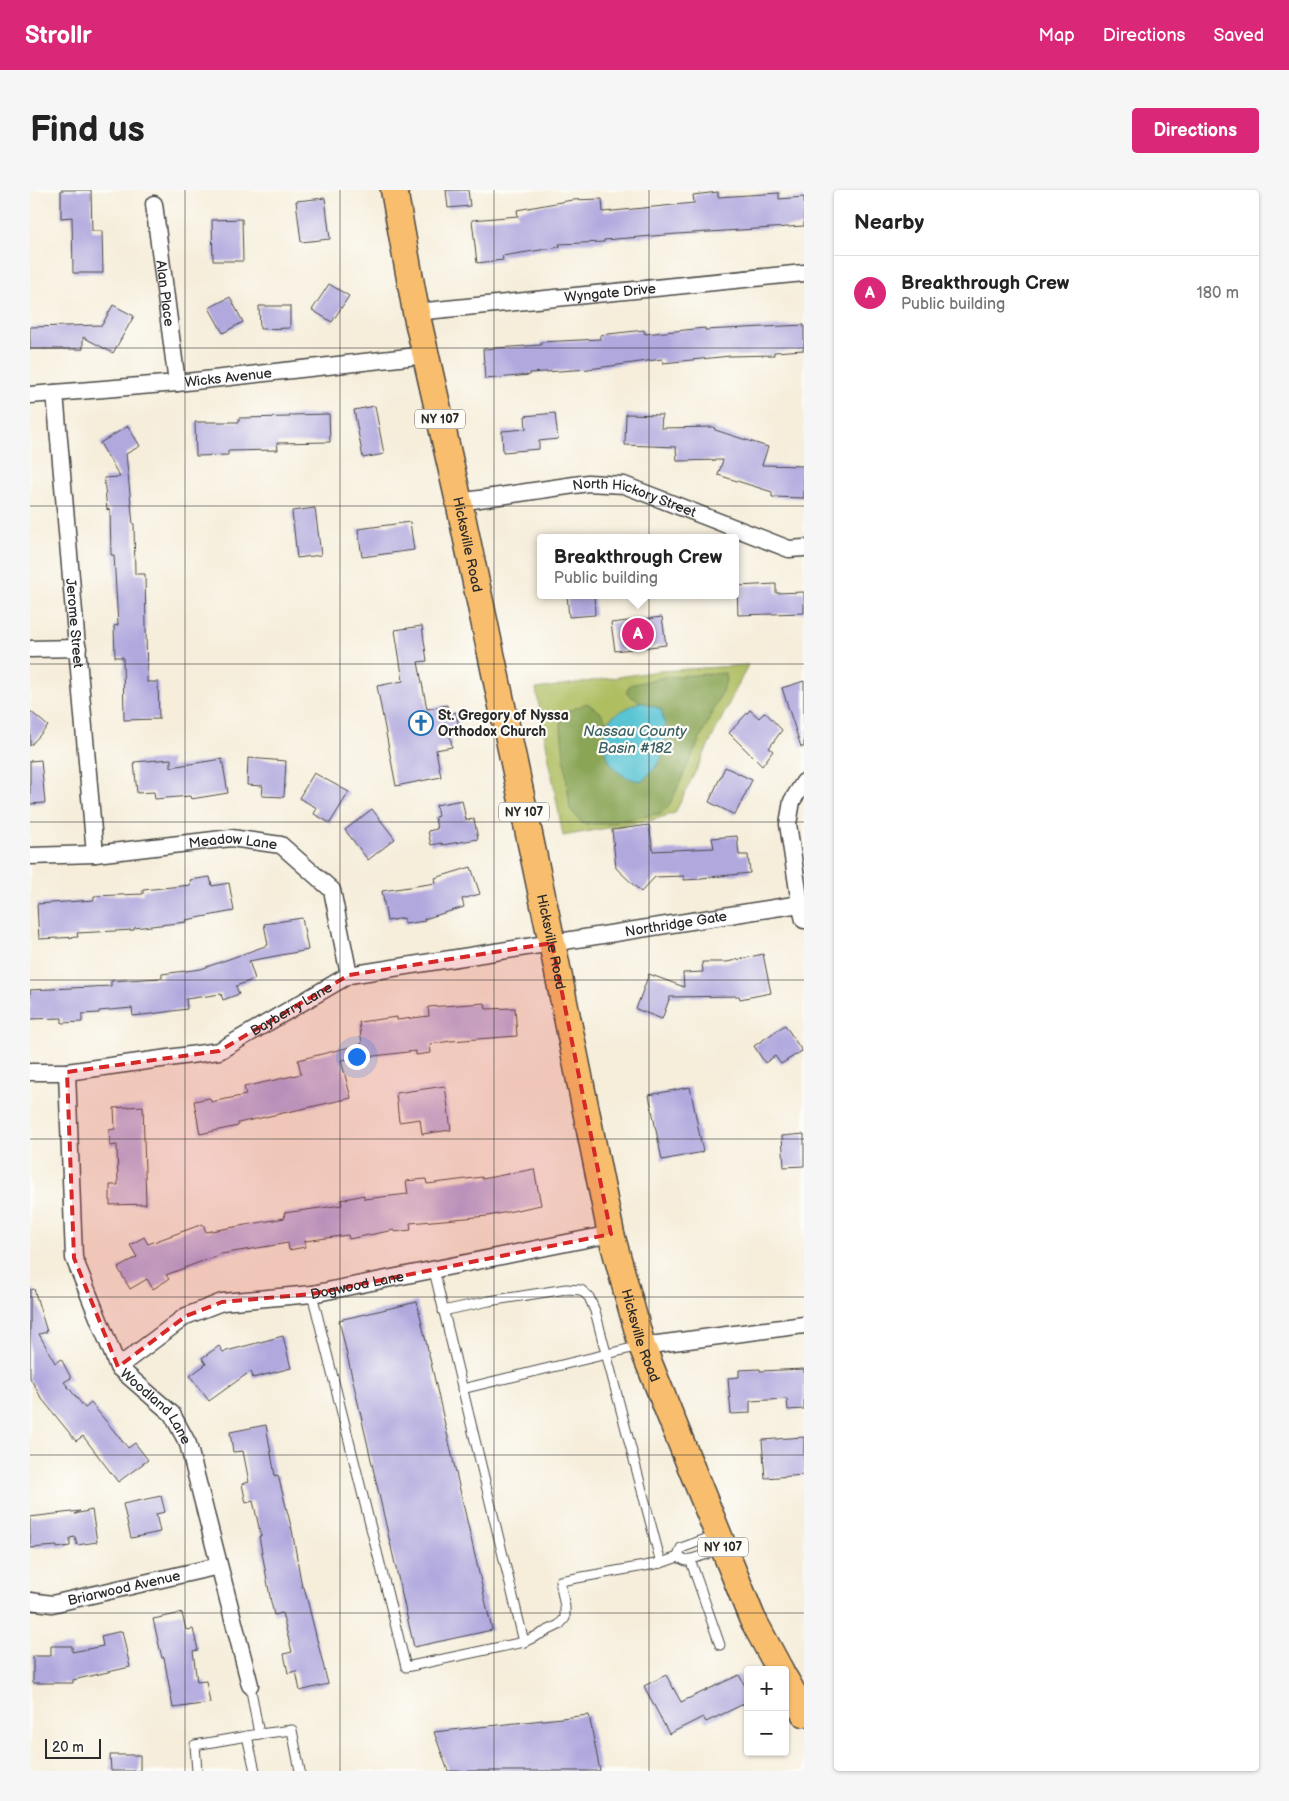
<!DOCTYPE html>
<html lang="en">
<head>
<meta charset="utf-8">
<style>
  body { margin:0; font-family:"Balsamiq Sans",sans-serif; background:#f6f6f6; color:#222 }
  .controls { position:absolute; right:15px; bottom:15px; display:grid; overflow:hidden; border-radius:5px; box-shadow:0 1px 4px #0004 }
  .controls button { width:45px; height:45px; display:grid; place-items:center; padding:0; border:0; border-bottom:1px solid #e0e0e0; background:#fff; color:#222; font:25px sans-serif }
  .scale { position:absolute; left:15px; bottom:12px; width:56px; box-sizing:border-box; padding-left:5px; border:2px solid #2b2b2b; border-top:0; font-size:14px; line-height:18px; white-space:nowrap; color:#2b2b2b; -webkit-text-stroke:4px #fdfcf7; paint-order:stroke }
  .you { position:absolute; left:326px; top:866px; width:18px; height:18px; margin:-12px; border:4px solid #fff; border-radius:50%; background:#1a73e8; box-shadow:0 0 0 8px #1a73e833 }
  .badge { display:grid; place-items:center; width:32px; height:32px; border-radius:50%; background:#db2777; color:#fff; font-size:16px; font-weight:700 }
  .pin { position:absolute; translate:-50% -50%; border:2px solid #fff; box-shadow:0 1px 5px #0006 }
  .popup { position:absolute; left:507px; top:344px; width:202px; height:65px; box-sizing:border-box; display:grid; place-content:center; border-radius:5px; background:#fff; filter:drop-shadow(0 1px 4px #0005); font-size:16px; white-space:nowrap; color:#767676 }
  .popup b { font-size:19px; color:#222 }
  .popup::after { content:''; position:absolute; left:50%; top:100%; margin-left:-10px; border:10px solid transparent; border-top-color:#fff }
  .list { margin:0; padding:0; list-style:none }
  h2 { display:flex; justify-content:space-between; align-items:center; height:65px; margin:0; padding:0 20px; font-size:21px }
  h2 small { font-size:16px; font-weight:400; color:#767676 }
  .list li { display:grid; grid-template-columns:32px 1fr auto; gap:15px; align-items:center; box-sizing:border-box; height:75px; padding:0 20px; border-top:1px solid #e0e0e0 }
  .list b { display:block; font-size:19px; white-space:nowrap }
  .list p { margin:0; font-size:16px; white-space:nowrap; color:#767676 }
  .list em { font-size:16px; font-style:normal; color:#767676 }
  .map { position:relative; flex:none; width:774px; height:1581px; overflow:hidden; border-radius:5px }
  header { display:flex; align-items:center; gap:30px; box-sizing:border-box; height:70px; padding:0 25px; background:#db2777; color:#fff }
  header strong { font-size:24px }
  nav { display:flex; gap:28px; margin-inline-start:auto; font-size:18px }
  .intro { display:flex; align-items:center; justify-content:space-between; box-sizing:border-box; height:120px; padding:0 30px }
  h1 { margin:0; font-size:35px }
  .button { padding:12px 22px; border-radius:5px; background:#db2777; color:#fff; font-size:18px; font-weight:700 }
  main { display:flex; gap:30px; padding:0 30px }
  aside { flex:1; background:#fff; border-radius:5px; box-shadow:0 1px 4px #0004 }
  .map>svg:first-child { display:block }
  .green { fill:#aebe61; stroke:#6c7446 }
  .forest { fill:#8aa557; stroke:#5a6841 }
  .water { fill:#59c4d4; stroke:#427880 }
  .building { fill:#b1a9de }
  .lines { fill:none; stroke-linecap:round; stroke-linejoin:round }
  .service-casing { stroke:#494845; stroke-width:11 }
  .minor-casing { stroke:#494845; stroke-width:19 }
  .primary-casing { stroke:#494845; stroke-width:29 }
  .service { stroke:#fff; stroke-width:9 }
  .minor { stroke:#fff; stroke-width:16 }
  .primary { stroke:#f9be6d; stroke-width:26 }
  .marked { fill:#d62828; fill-opacity:0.2; stroke:#d62828; stroke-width:4; stroke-dasharray:10 6; stroke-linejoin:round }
  .grid { fill:none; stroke:#2b2b2b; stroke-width:1; stroke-opacity:0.55 }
  .labels { text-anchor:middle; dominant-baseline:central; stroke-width:4.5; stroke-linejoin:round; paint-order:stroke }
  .shield { fill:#fdfcf7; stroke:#6a6a68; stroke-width:1 }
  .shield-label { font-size:12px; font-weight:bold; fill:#2b2b2b }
  .street-label { font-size:14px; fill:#2b2b2b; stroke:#fdfcf7 }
  .poi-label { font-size:14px; font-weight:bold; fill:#2b2b2b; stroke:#fdfcf7; text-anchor:start }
  .water-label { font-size:15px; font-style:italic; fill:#3b6166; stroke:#fdfcf7 }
</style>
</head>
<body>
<header>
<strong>Strollr</strong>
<nav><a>Map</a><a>Directions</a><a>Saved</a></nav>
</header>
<div class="intro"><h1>Find us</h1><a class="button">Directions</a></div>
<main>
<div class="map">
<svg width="774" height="1581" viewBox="0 0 774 1581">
  <rect width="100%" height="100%" fill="#fdfcf7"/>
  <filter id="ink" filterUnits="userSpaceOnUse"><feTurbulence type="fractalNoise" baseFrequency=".02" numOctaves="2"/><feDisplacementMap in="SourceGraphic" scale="10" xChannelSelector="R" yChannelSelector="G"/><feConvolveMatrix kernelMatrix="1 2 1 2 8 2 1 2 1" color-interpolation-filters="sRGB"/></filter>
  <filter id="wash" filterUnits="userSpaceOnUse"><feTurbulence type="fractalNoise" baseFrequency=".0096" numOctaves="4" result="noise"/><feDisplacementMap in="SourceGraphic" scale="20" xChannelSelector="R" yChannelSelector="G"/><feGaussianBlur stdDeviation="1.12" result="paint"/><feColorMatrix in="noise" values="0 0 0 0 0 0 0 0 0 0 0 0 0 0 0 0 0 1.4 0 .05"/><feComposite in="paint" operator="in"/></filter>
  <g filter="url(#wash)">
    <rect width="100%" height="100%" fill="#f6eedb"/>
    <path class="green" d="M718 475 645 623 622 630 533 646 506 499 629 481Z"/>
    <path class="forest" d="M695 483 696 491 690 506 640 614 631 623 578 634H553L540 619 530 530 536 522 557 513 570 522 577 532 575 542 612 591 629 574 631 519 610 512 596 503 600 495 635 487Z"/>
    <path class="water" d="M610 512 631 519C640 551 638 568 612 591 587 588 575 573 575 549 575 542 575 535 579 530 587 522 600 517 610 512Z"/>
    <g id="blocks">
      <g class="building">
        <path d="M31 0H61L62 41H72L73 83H43L42 27 31 28Z"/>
        <path d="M416 0H438L440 16 418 18Z"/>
        <path d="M688 2V7L749 3V9L774 7V36L647 44 574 50V52L529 54 530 57 472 66 473 70 447 73 442 30 488 26 487 20 542 10 572 9 573 22 664 13 663 5Z"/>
        <path d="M295 8 300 49 271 52 266 11Z"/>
        <path d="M212 29 213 71H183L182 30Z"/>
        <path d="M299 94 319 106 302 132 282 120Z"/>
        <path d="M200 107 213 132 193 143 179 118Z"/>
        <path d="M83 115 104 126 83 163 53 147V159H0V137L72 135Z"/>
        <path d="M229 116H260V138L230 139Z"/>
        <path d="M774 135V160L744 162V165L700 166 633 173 632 169 559 179 500 183V185L455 189 453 159 511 155V152L570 149V145L614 140 615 144 675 138V140Z"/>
        <path d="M345 216 354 264 333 268 324 220Z"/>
        <path d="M525 223 528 249 509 251V259L473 262 472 241 496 239 495 226Z"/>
        <path d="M299 224 300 252 247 253 248 260 198 261V265L166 266 165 232H209V228L260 227V225Z"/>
        <path d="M596 224 632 225 631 238 684 237 685 240 738 257 732 275 774 276V308L742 307V302L688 285 693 270 647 271 646 257 595 255Z"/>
        <path d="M98 236 110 256 96 264 103 334H104L105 384H115L117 492H128L129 529 94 530 93 467H85L84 436 88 435 84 365H81L80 319 77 320 74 288 90 287 70 253Z"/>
        <path d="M285 318 291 365 267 368 262 321Z"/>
        <path d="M380 332 384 360 332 367 328 339Z"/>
        <path d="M746 394V403L774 402V423L708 425 707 396Z"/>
        <path d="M537 405H564L565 425 539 427Z"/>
        <path d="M632 427 636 455 585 461 581 433Z"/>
        <path d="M392 436 397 471 388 472 397 519 417 515 419 524 426 522 430 543 420 545 422 557 406 560 411 587 366 596 347 496 373 491 365 440Z"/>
        <path d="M774 491V557H771L752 498Z"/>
        <path d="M720 520 729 528 735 522 752 540 739 558 743 561 732 576 699 543Z"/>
        <path d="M0 521 18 536 0 556Z"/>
        <path d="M218 568 256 571 254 607 232 606 233 596 217 595Z"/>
        <path d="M141 569V577L192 569 198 603 161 609 160 606 125 609 124 602 107 603 104 572Z"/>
        <path d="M11 570 15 613 0 614V571Z"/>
        <path d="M695 577 722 590 705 625 679 612Z"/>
        <path d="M284 583 319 602 300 633 284 624 287 618 269 608Z"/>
        <path d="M432 610 436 630 444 629 448 649 412 655V653L401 655 398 641 407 639 405 627 408 626 406 615Z"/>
        <path d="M342 619 365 649 338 670 315 640Z"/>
        <path d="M619 635 623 661 684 658 682 648 707 646 709 665H718L720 683 671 688V689L654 690V686L625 687 611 702 586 678 582 640Z"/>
        <path d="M441 677 450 704 432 709 434 717 394 729 395 731 375 734 374 728 357 731 352 701 406 693 405 688Z"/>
        <path d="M180 687 182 696 199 693 204 721 156 730V732L104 738V740L47 743 48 747 9 749 7 714 64 710V706L113 704V700L161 695 160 690Z"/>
        <path d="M272 728 278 760 219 771 225 789 206 796 209 804 193 810 191 804 156 809 157 819 121 824 103 826 102 818 69 821V823L52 824V832L32 833V828L0 829V800L81 796V791L132 788V784L171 779 238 755 234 734Z"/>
        <path d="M733 764 741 803 710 809 709 806 640 807 632 829 606 819 619 784 654 797 653 783 673 782 672 772H697Z"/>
        <path d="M455 813 456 819 485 818 487 846 421 851 400 854 401 863 386 865V861L311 870 321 908 208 933V936L170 944 164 911 180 908 181 912 216 905 214 897 271 884 268 870 332 854 329 832 367 827V830L399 826 398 817Z"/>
        <path d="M755 835 772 861 751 874 745 866 735 873 724 856Z"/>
        <path d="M415 896 421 940 392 944 390 929 369 932 366 903Z"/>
        <path d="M660 897 673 962 632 970 619 905Z"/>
        <path d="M113 916 116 1014 80 1015V995H88L87 955 80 956 79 940 85 939 84 918Z"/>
        <path d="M774 944V976L754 977 752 946Z"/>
        <path d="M504 979 511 1015 458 1026 380 1033 381 1040 364 1042V1040L319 1049 318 1045 275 1051V1057L259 1060 258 1053 191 1064 136 1085 139 1089 123 1099 117 1089 100 1099 88 1078 107 1067 100 1055 114 1047 118 1054 173 1034 176 1042 255 1028 254 1023 312 1015 311 1010 334 1005V1009L378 1004 376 991 396 989 397 994 452 987V989Z"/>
        <path d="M4 1099 17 1142 9 1144 25 1173 31 1169 41 1188 34 1192 55 1218 61 1213 98 1258 105 1253 118 1270 88 1292 53 1246 46 1251 12 1209 0 1188V1100Z"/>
        <path d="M387 1112 462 1440 384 1457 309 1130Z"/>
        <path d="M253 1146 261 1178 223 1188 221 1181 179 1211 160 1186 176 1174 172 1168 189 1156 193 1162Z"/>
        <path d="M730 1179V1181L774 1179V1219L758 1220 757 1209 720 1211V1223L701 1224 698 1188 709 1187V1180Z"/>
        <path d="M236 1235 245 1286 248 1285 262 1340 272 1397H274L298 1494 270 1501 266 1481 258 1483 254 1464 262 1462 252 1423 244 1425 241 1412 229 1346H231L223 1311 216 1313 212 1294 219 1292 213 1261 203 1262 200 1242Z"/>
        <path d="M774 1247V1285L735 1288 732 1250Z"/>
        <path d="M131 1306 135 1322 126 1324 130 1342 101 1348 93 1314Z"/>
        <path d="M62 1320 67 1352 47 1355 45 1347 40 1348V1356L27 1358V1356L0 1358V1327L50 1321 45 1324Z"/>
        <path d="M152 1423 156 1440 163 1439 168 1460 163 1461 167 1492 176 1491 180 1513 143 1518 134 1467 132 1468 123 1429Z"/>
        <path d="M92 1441 100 1477 43 1490V1493H3V1466H21V1456H42V1462L73 1456 71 1446Z"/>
        <path d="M636 1485 651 1512 709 1485 718 1501V1512L676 1532 673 1527 639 1544 614 1496Z"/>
        <path d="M559 1525 570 1581H418L404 1542Z"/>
        <path d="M80 1565H110V1581H81Z"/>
      </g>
    </g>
  </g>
  <g filter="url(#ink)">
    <use href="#blocks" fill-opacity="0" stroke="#494845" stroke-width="1"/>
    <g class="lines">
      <defs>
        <g id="service">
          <path d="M404 1081 494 1452"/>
          <path d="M282 1104 376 1477 494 1452 529 1435 535 1428V1417L530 1391 631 1373 648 1367 656 1371 677 1364 681 1354 688 1351"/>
          <path d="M413 1121 459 1111 536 1099 551 1100 559 1107 565 1121 631 1373"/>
          <path d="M432 1199 610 1156"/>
          <path d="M648 1367 651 1358 673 1350 681 1354"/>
          <path d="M660 1369 690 1455"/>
          <path d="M229 1544 262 1540 270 1581"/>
          <path d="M217 1546 225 1581"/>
          <path d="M167 1581 165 1555 229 1544 220 1495"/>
        </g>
        <g id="minor">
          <path id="s1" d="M124 14 147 193"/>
          <path id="s2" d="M386 122 774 83"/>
          <path id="s3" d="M25 203 65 664"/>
          <path id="s4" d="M0 205 147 193 396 165"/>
          <path id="s5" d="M429 312 558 293 594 295 759 359 774 358"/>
          <path d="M0 459 48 458"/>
          <path d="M774 592 762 611 758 634 770 714 774 730"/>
          <path id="s6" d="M0 666 65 664 201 648 251 655 302 700 319 785"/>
          <path id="s7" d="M0 882H37L189 861 319 785 770 714"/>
          <path id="s8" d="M37 882 44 1068 88 1177 142 1224 158 1254 220 1495"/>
          <path d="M612 1156 774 1135"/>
          <path id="s9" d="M88 1177 156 1126 192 1112 282 1104 581 1044"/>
          <path id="s10" d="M0 1411 22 1414 189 1376"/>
        </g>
        <g id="primary">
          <path id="s11" d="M364 0 386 122 429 312 522 753 581 1044 612 1156 722 1428 750 1480"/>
          <path d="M755 1489 774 1523"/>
        </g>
      </defs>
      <use href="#service" class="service-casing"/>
      <use href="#minor" class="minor-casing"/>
      <use href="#primary" class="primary-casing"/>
      <use href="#service" class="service"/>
      <use href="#minor" class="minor"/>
      <use href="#primary" class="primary"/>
    </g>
  </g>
  <path class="marked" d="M522 753 581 1044 282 1104 192 1112 156 1126 88 1177 44 1068 37 882 189 861 319 785Z"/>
  <path class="grid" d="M155 0V1581M310 0V1581M464 0V1581M619 0V1581M0 158H774M0 316H774M0 474H774M0 632H774M0 790H774M0 949H774M0 1107H774M0 1265H774M0 1423H774"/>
  <defs>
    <symbol id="church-ring" viewBox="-11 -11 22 22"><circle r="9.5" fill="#fdfcf7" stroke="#1f6fb2" stroke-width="1.5"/><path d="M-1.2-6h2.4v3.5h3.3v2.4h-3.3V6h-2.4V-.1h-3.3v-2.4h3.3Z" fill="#1f6fb2"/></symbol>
  </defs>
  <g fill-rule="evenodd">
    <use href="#church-ring" x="377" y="519" width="28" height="28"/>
  </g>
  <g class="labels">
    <g class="shield">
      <rect x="385" y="219.5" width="50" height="19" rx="4"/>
      <rect x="469" y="612.5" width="50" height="19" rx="4"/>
      <rect x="668" y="1347.5" width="50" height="19" rx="4"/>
    </g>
    <g class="shield-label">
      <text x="410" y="229">NY 107</text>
      <text x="494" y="622">NY 107</text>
      <text x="693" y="1357">NY 107</text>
    </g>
    <g class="street-label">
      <text stroke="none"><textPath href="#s2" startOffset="195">Wyngate Drive</textPath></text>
      <text stroke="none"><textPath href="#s1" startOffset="90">Alan Place</textPath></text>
      <text stroke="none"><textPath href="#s4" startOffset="199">Wicks Avenue</textPath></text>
      <text stroke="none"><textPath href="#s5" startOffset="179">North Hickory Street</textPath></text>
      <text stroke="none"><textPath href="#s11" startOffset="362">Hicksville Road</textPath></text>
      <text stroke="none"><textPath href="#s3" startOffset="231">Jerome Street</textPath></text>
      <text stroke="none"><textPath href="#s6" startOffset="204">Meadow Lane</textPath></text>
      <text stroke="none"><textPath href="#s7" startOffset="672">Northridge Gate</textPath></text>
      <text stroke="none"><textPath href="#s11" startOffset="768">Hicksville Road</textPath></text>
      <text stroke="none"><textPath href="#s7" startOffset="274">Bayberry Lane</textPath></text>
      <text stroke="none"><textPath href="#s9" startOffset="260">Dogwood Lane</textPath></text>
      <text stroke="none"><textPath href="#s11" startOffset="1172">Hicksville Road</textPath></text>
      <text stroke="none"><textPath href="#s8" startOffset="359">Woodland Lane</textPath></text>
      <text stroke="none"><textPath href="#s10" startOffset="96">Briarwood Avenue</textPath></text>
    </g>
    <g class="poi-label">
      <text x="408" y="525">St. Gregory of Nyssa<tspan x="408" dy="16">Orthodox Church</tspan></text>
    </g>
    <g class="water-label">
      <text x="605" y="541">Nassau County<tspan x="605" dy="17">Basin #182</tspan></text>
    </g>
  </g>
</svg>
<div class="controls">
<button>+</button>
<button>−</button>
</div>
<div class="scale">20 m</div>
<div class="you"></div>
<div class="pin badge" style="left:608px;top:444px">A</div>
<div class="popup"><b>Breakthrough Crew</b>Public building</div>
</div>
<aside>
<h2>Nearby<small></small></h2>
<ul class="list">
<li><span class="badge">A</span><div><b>Breakthrough Crew</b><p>Public building</p></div><em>180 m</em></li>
</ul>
</aside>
</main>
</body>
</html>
